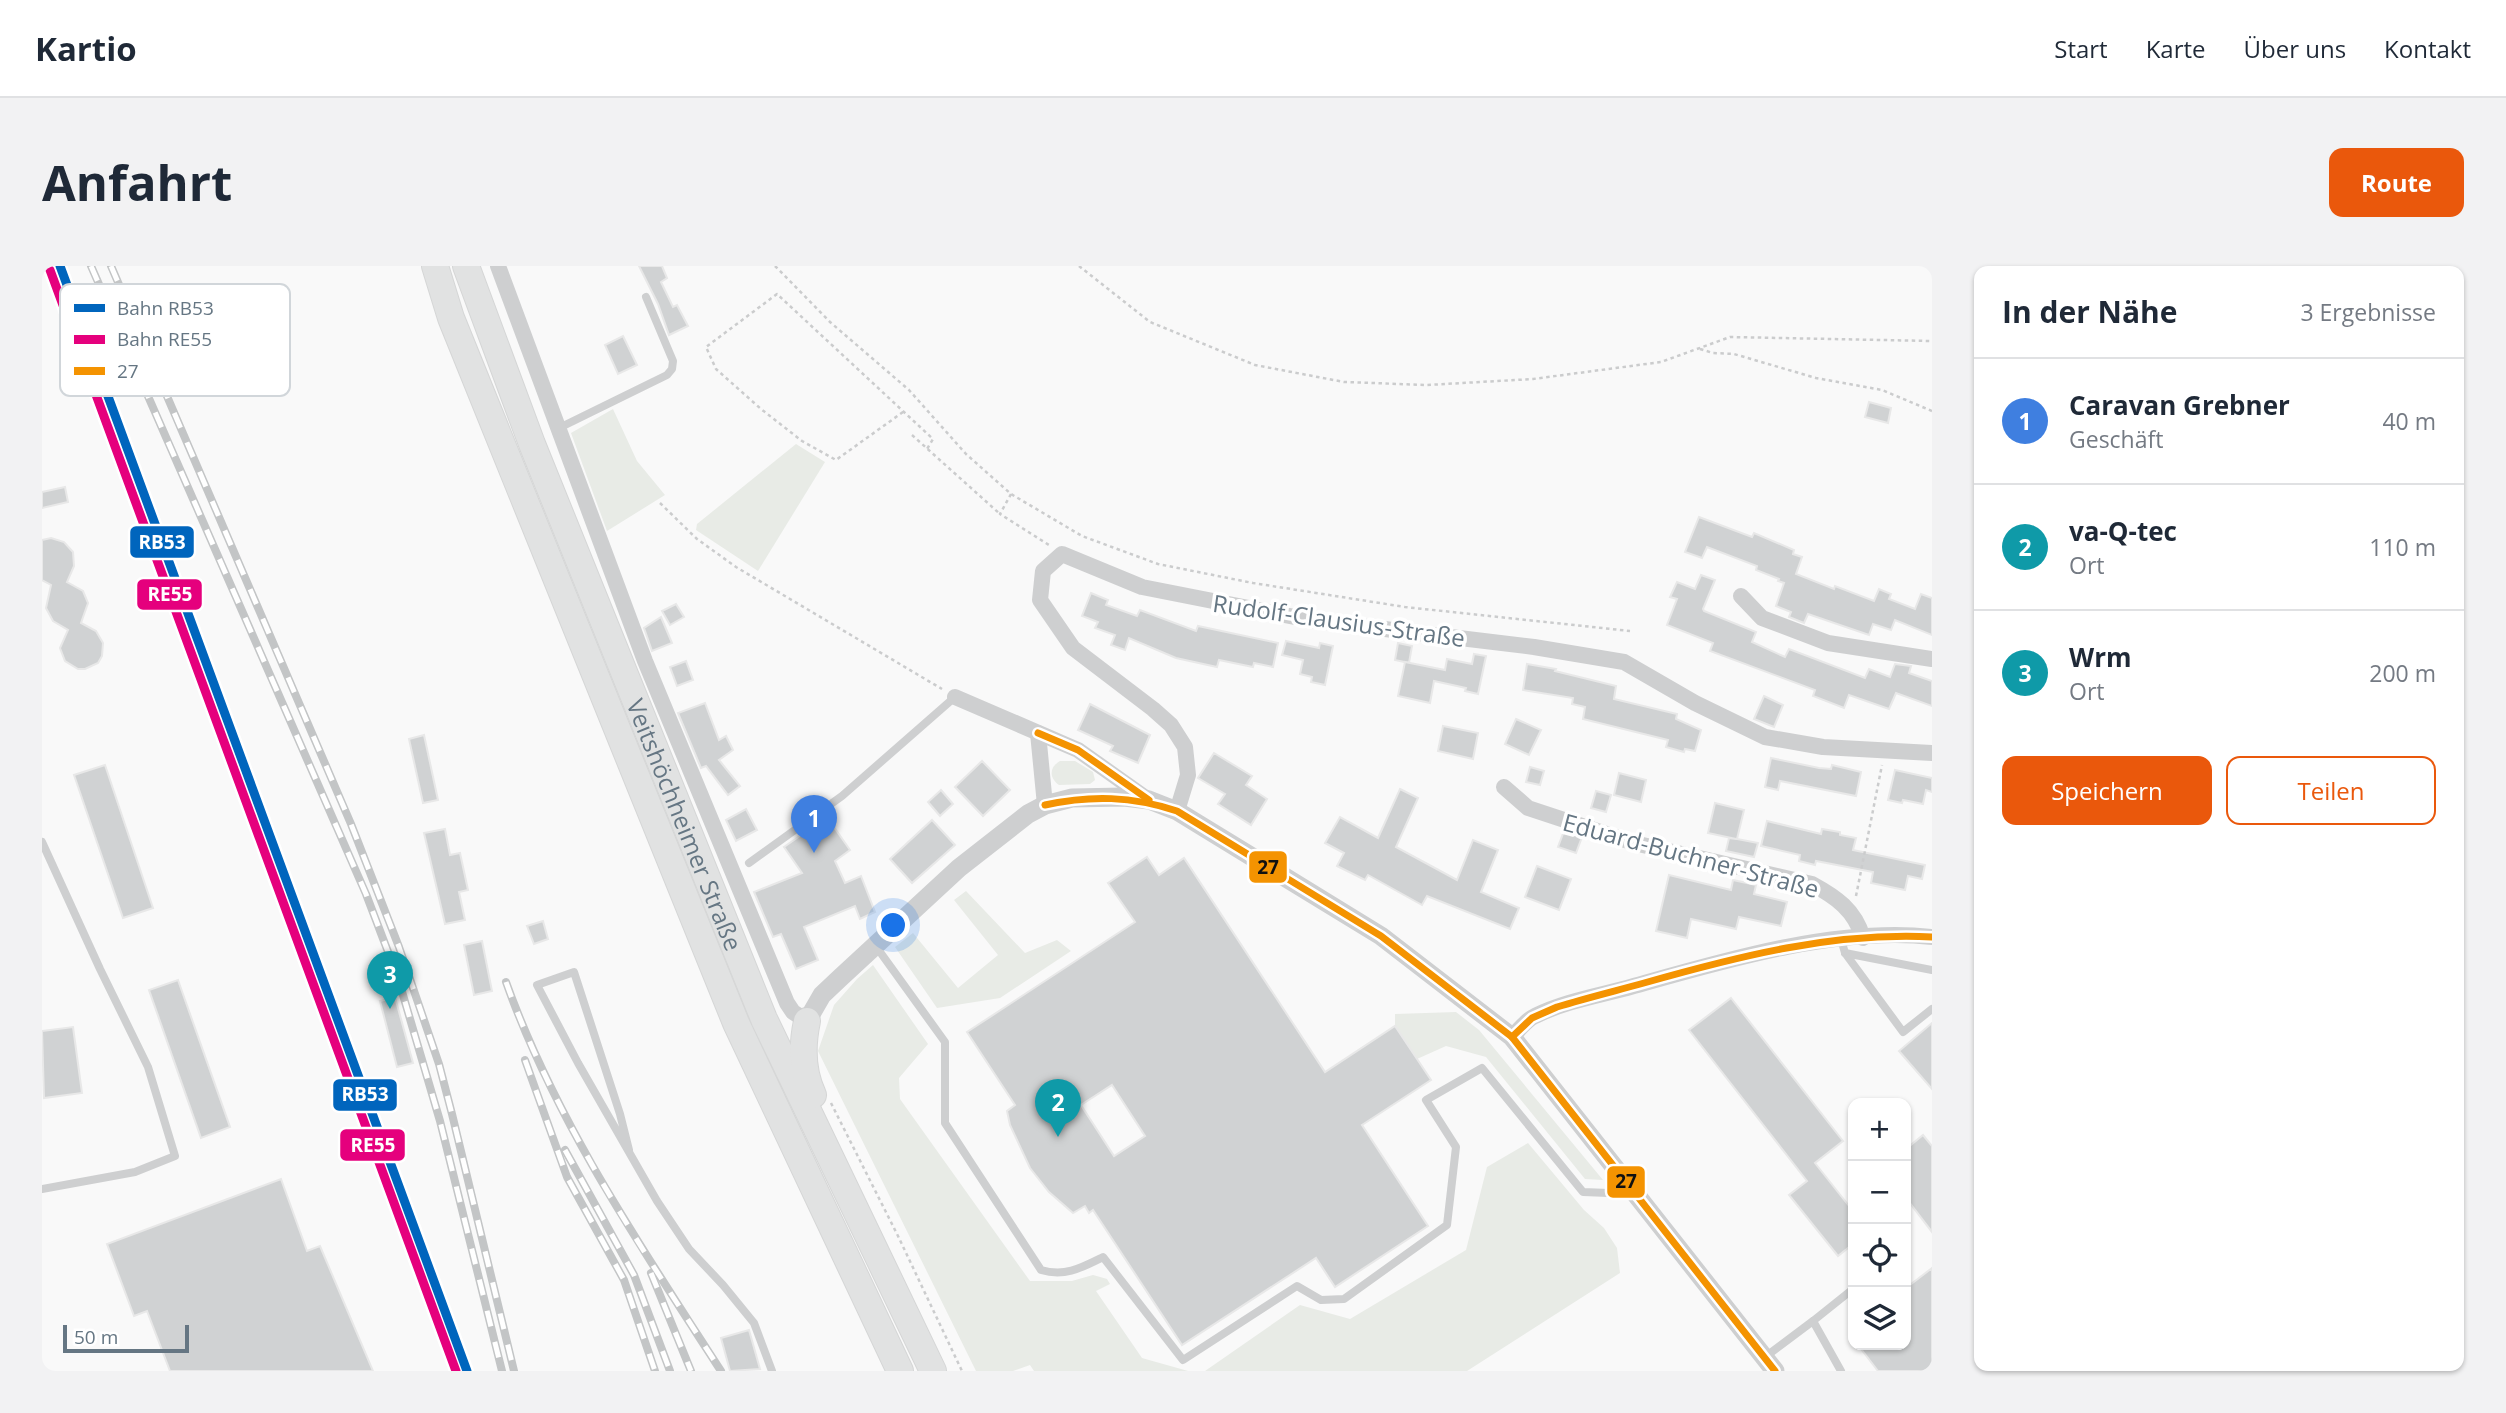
<!DOCTYPE html>
<html lang="de">
<head>
<meta charset="utf-8">
<style>
  body { margin:0; font-family:"Open Sans",sans-serif; background:#f2f2f3; color:#1f2937 }
  .controls { position:absolute; right:21px; bottom:21px; display:grid; overflow:hidden; border-radius:14px; box-shadow:0 2px 5px #0004 }
  .controls button { width:63px; height:63px; display:grid; place-items:center; padding:0; border:0; border-bottom:2px solid #e0e1e3; background:#fff; color:#1f2937; font:35px sans-serif }
  .scale { position:absolute; left:21px; bottom:18px; width:126px; box-sizing:border-box; padding-left:7px; border:4px solid #657683; border-top:0; font-size:19px; line-height:24px; white-space:nowrap; color:#657683; -webkit-text-stroke:5px #fff; paint-order:stroke }
  .you { position:absolute; left:852px; top:660px; width:24px; height:24px; margin:-18px; border:5px solid #fff; border-radius:50%; background:#1a73e8; box-shadow:0 0 0 10px #1a73e833 }
  .badge { display:grid; place-items:center; width:46px; height:46px; border-radius:50%; background:#ea580c; color:#fff; font-size:23px; font-weight:700 }
  .pin { position:absolute; translate:-50% -58px; filter:drop-shadow(0 2px 4px #0008) }
  .pin::after { content:''; position:absolute; top:37px; width:24px; height:21px; background:inherit; clip-path:polygon(0 0,100% 0,50% 100%) }
  .list { margin:0; padding:0; list-style:none }
  h2 { display:flex; justify-content:space-between; align-items:center; height:91px; margin:0; padding:0 28px; font-size:30px }
  h2 small { font-size:23px; font-weight:400; color:#747a83 }
  .list li { display:grid; grid-template-columns:46px 1fr auto; gap:21px; align-items:center; box-sizing:border-box; height:126px; padding:0 28px; border-top:2px solid #e0e1e3 }
  .list b { display:block; font-size:26px; white-space:nowrap }
  .list p { margin:0; font-size:23px; white-space:nowrap; color:#747a83 }
  .list em { font-size:23px; font-style:normal; color:#747a83 }
  .actions { display:flex; gap:14px; padding:21px 28px }
  .actions a { flex:1; padding:16px 0; border:2px solid #ea580c; border-radius:14px; text-align:center; font-size:24px; color:#ea580c }
  .actions .main { background:#ea580c; color:#fff }
  .icon { flex:none; width:38px; height:38px; fill:none; stroke:currentColor; stroke-width:2; stroke-linecap:round; stroke-linejoin:round }
  .map { position:relative; flex:none; width:1890px; height:1105px; overflow:hidden; border-radius:14px }
  header { display:flex; align-items:center; gap:42px; box-sizing:border-box; height:98px; padding:0 35px; background:#fff; border-bottom:2px solid #e0e1e3 }
  header strong { font-size:33px }
  nav { display:flex; gap:38px; margin-inline-start:auto; font-size:24px }
  .intro { display:flex; align-items:center; justify-content:space-between; box-sizing:border-box; height:168px; padding:0 42px }
  h1 { margin:0; font-size:49px }
  .button { padding:18px 32px; border-radius:14px; background:#ea580c; color:#fff; font-size:24px; font-weight:700 }
  main { display:flex; gap:42px; padding:0 42px }
  aside { flex:1; background:#fff; border-radius:14px; box-shadow:0 2px 5px #0004 }
  .map>svg:first-child { display:block }
  .green { fill:#e8ebe6 }
  .building { fill:#d0d2d3; stroke:#e8e8e8; stroke-width:2; fill-rule:evenodd }
  .lines { fill:none; stroke-linecap:round; stroke-linejoin:round }
  .trunk-casing { stroke:#d5d6d6; stroke-width:28 }
  .path { stroke:#cbcccd; stroke-width:2.5; stroke-dasharray:3.5 3.5; stroke-linecap:butt }
  .service { stroke:#cecfd0; stroke-width:8 }
  .minor { stroke:#cecfd0; stroke-width:16 }
  .tertiary { stroke:#cecfd0; stroke-width:19 }
  .trunk { stroke:#e1e2e2; stroke-width:26 }
  .rail-casing { stroke:#c3c5c6; stroke-width:8 }
  .rail { stroke:#fff; stroke-width:5; stroke-dasharray:16; stroke-linecap:butt }
  .bus-1-casing { stroke:#fff; stroke-width:12 }
  .bus-1 { stroke:#f49301; stroke-width:7 }
  .rail-1-casing { stroke:#fff; stroke-width:14 }
  .rail-2-casing { stroke:#fff; stroke-width:14 }
  .rail-1 { stroke:#0065bd; stroke-width:9 }
  .rail-2 { stroke:#e5007d; stroke-width:9 }
  .labels { text-anchor:middle; dominant-baseline:central; stroke-width:7; stroke-linejoin:round; paint-order:stroke }
  .street-label { font-size:24px; fill:#657683; stroke:#fff }
  .key { fill:#fff; stroke:#d1d6da; stroke-width:2 }
  .key-label { font-size:19px; fill:#657683 }
  .line-badge { stroke:#fff; stroke-width:2.5 }
  .badge-label { font-size:19px; text-anchor:middle; font-weight:bold; fill:#fff }
  .pale-badge-label { font-size:19px; text-anchor:middle; font-weight:bold; fill:#111 }
</style>
</head>
<body>
<header>
<strong>Kartio</strong>
<nav><a>Start</a><a>Karte</a><a>Über uns</a><a>Kontakt</a></nav>
</header>
<div class="intro"><h1>Anfahrt</h1><a class="button">Route</a></div>
<main>
<div class="map">
<svg width="1890" height="1105" viewBox="0 0 1890 1105">
  <rect width="100%" height="100%" fill="#f9f9f9"/>
  <g class="green">
    <path d="M571 143 595 195 623 229 565 265 529 167Z"/>
    <path d="M754 178 783 196 716 305 654 264 655 258Z"/>
    <path d="M1018 495H1033L1051 506 1053 514 1048 518 1017 519C1007 512 1007 501 1018 495Z"/>
    <path d="M924 625 983 687 1015 674 1029 685 958 732 895 742 853 681 871 667 916 722 956 689 912 634Z"/>
    <path d="M831 699 886 778 857 812 858 833 988 1015H1030L1051 1009 1065 1013 1068 1018 1054 1025 1100 1092 1146 1105H992L988 1099 971 1105H934L776 785 792 739 815 713Z"/>
    <path d="M1414 746 1437 764 1561 914 1543 913 1444 791 1404 780 1375 793 1353 760V748Z"/>
    <path d="M1486 877 1542 944 1562 962 1575 982 1578 1007 1425 1105H1163L1258 1039 1308 1053 1424 984 1445 901Z"/>
  </g>
  <g class="building">
    <path d="M597 0H620L625 12 619 16 631 41 635 39 646 60 627 69 616 38Z"/>
    <path d="M581 70 595 99 576 108 563 79Z"/>
    <path d="M1827 136 1849 142 1846 157 1823 151Z"/>
    <path d="M23 221 26 236 0 242V226Z"/>
    <path d="M1657 251 1710 271 1712 267 1752 284 1751 288 1760 291 1754 308 1792 323 1793 320 1832 335 1837 323 1849 328 1847 333 1873 343 1879 328 1890 332V369L1853 354 1849 364 1831 358 1827 369 1766 348 1762 357 1747 351 1749 346 1734 340 1742 317 1736 315 1737 313 1714 304 1715 300 1665 281 1660 292 1643 286Z"/>
    <path d="M9 272 22 276 31 286 32 300 25 316 41 325 46 337 39 357 54 365 61 377 60 390 56 397 43 403H36L23 395 18 382 26 364 11 355 4 342 9 319 0 314V274Z"/>
    <path d="M1659 309 1673 314 1661 343 1662 345 1714 366 1710 376 1743 391 1747 383 1823 412 1827 403 1848 411 1853 398 1869 400 1867 407 1890 415V440L1854 427 1847 443 1807 429 1802 442 1771 430 1773 424 1668 385 1671 377 1625 359 1635 333 1628 331 1635 316 1653 323Z"/>
    <path d="M1049 327 1066 334 1064 339 1095 350 1098 344 1154 365 1156 360 1236 377 1231 401 1212 397 1211 401 1177 394 1175 401 1134 392 1087 372 1083 384 1069 379 1073 369 1053 362 1056 356 1040 350Z"/>
    <path d="M634 338 642 351 628 359 620 345Z"/>
    <path d="M619 351 630 377 610 385 602 362Z"/>
    <path d="M1244 375 1277 382 1278 377 1291 380 1283 419 1269 416 1270 411 1258 408 1261 394 1240 389Z"/>
    <path d="M1356 377 1370 380 1367 397 1353 394Z"/>
    <path d="M1432 388 1444 390 1436 428 1423 425 1424 422 1392 415 1388 437 1356 430 1363 396 1403 404 1405 393 1430 398Z"/>
    <path d="M644 395 651 414 635 420 628 401Z"/>
    <path d="M1485 398 1514 403 1513 405 1574 420 1572 433 1635 448 1634 453 1659 464 1653 485 1643 483 1642 486 1624 481 1626 474 1541 453 1543 441 1530 438 1531 432 1481 424Z"/>
    <path d="M1722 430 1741 439 1732 461 1712 453Z"/>
    <path d="M663 437 677 474 684 470 691 484 677 494 698 520 686 529 664 500 659 502 636 447Z"/>
    <path d="M1048 438 1108 469 1096 497 1068 485 1071 480 1036 464Z"/>
    <path d="M1474 453 1499 464 1487 489 1463 478Z"/>
    <path d="M1401 460 1436 467 1431 493 1396 485Z"/>
    <path d="M382 469 396 534 381 537 367 473Z"/>
    <path d="M1172 487 1210 510 1204 519 1225 533 1209 559 1176 538 1183 528 1156 512Z"/>
    <path d="M1729 492 1777 502 1789 503 1790 499 1819 506 1814 530 1738 515 1736 524 1723 521Z"/>
    <path d="M940 495 968 524 941 550 913 521Z"/>
    <path d="M63 499 111 642 81 652 32 509Z"/>
    <path d="M1488 501 1502 505 1498 519 1484 516Z"/>
    <path d="M1853 504 1890 512V526L1884 524 1881 538 1861 534 1860 537 1846 534Z"/>
    <path d="M1577 507 1604 514 1599 536 1572 529Z"/>
    <path d="M1358 523 1376 532 1354 581 1415 614 1431 574 1456 584 1439 626 1477 642 1468 663 1385 630 1380 639 1326 609 1323 614 1295 600 1302 587 1283 577 1298 551 1336 572Z"/>
    <path d="M899 524 911 538 898 550 886 536Z"/>
    <path d="M1554 525 1569 529 1564 546 1549 542Z"/>
    <path d="M1673 537 1702 544 1695 573 1716 577 1712 591 1684 585 1687 572 1694 573 1666 567Z"/>
    <path d="M704 543 715 564 694 575 684 554Z"/>
    <path d="M785 551 808 584 793 595 803 617 819 610 833 646 818 653 813 640 762 661 776 694 754 703 739 668 731 671 712 626 760 607 742 581Z"/>
    <path d="M890 554 913 579 870 617 848 593Z"/>
    <path d="M1725 555 1779 568 1780 563 1798 566V569L1814 572 1811 584 1883 599 1880 613 1866 610 1863 624 1829 617 1831 606 1774 595 1773 599 1757 595 1758 589 1719 580Z"/>
    <path d="M403 563 408 589 418 587 426 624 417 626 423 654 403 658 382 567Z"/>
    <path d="M1522 565 1540 571 1534 587 1516 581Z"/>
    <path d="M1105 591 1117 609 1142 592 1283 806 1353 760 1389 814 1320 859 1386 960 1293 1021 1274 992 1140 1079 1051 944 1047 947 1043 940 1031 947 1007 926 988 902 968 859 965 845 973 839 925 766 1093 656 1066 617ZM1070 819 1103 870 1072 890 1039 839Z"/>
    <path d="M1495 600 1529 613 1517 644 1483 631Z"/>
    <path d="M1627 609 1689 624 1691 614 1714 619 1712 628 1745 636 1739 660 1697 651 1694 663 1649 653 1645 672 1614 665Z"/>
    <path d="M501 655 506 673 492 678 485 660Z"/>
    <path d="M440 675 450 725 432 729 422 679Z"/>
    <path d="M136 714 188 861 159 872 107 724Z"/>
    <path d="M353 731 371 797 355 801 338 735Z"/>
    <path d="M1689 732 1801 875 1773 897 1811 945V978L1796 990 1747 929 1765 915 1647 764Z"/>
    <path d="M1890 757V823L1857 785Z"/>
    <path d="M31 761 40 827 2 832 0 765Z"/>
    <path d="M1881 869 1890 880V966L1864 932V883Z"/>
    <path d="M239 913 265 985 278 980 331 1105H128L105 1045 92 1050 65 978Z"/>
    <path d="M1890 1002V1105H1836L1816 1079H1864V1022Z"/>
    <path d="M707 1064 718 1103 688 1105 679 1072Z"/>
  </g>
  <g class="lines">
    <defs>
      <g id="trunk">
        <path d="M393 0 409 52 694 757 858 1105"/>
        <path id="s1" d="M424 0 490 178 722 753 891 1105"/>
        <path d="M765 755C760 779 760 806 771 829"/>
      </g>
    </defs>
    <use href="#trunk" class="trunk-casing"/>
    <g class="path">
      <path d="M733 0 788 56 867 124 924 188 969 228 1040 270 1116 298 1211 317 1363 341 1588 365"/>
      <path d="M1037 0 1108 56 1213 99 1302 116 1385 119 1491 113 1619 96 1688 71 1890 75"/>
      <path d="M1658 83 1671 87 1692 88 1774 112 1840 124 1890 145"/>
      <path d="M861 146 794 194 760 175 719 143 674 103 664 81 735 28 891 173 885 183"/>
      <path d="M870 169 958 248"/>
      <path d="M969 228 958 248 1007 279"/>
      <path d="M618 237 655 273 694 301 900 423"/>
      <path d="M1814 630 1840 499"/>
      <path d="M789 837 856 970 920 1105"/>
    </g>
    <g class="service">
      <path d="M517 162 625 109 630 103 631 95 604 31"/>
      <path d="M0 576 58 703 106 801 133 890 93 906 0 923"/>
      <path d="M707 597 800 530 913 431"/>
      <path d="M1799 673 1803 687 1861 766 1890 743"/>
      <path d="M833 679 903 776V857L999 1004C1023 1011 1039 1002 1061 991L1141 1094 1255 1020 1279 1034 1302 1033 1405 959 1414 881 1384 834 1440 802 1541 926 1592 928"/>
      <path d="M1803 687 1890 704"/>
      <path d="M587 884 578 848 532 706 495 719 536 797 615 935 647 983 681 1019 712 1057 730 1105"/>
      <path d="M1771 1055 1811 1023"/>
      <path d="M1723 1091 1771 1055 1799 1105"/>
    </g>
    <g class="minor">
      <path d="M456 0 603 395 745 737 751 746 765 755"/>
      <path d="M1699 330 1720 352 1786 377 1890 393"/>
      <path d="M913 431 1036 484 1105 533"/>
      <path d="M996 467 1003 539"/>
      <path d="M1462 521 1486 542 1592 577 1770 618C1794 631 1813 644 1821 672"/>
      <path d="M1135 545 1146 509 1143 481 1129 459 1111 443 1031 382 998 334 1001 305 1020 288 1100 321 1268 354 1492 381 1582 396 1653 437 1723 471 1781 481 1890 487"/>
      <path d="M1470 771C1477 764 1484 754 1493 750 1521 736 1555 730 1585 722 1677 696 1794 660 1890 671"/>
    </g>
    <path class="tertiary" d="M765 755 780 729 798 712 917 602 986 548 1003 539 1030 532 1082 531 1107 534 1135 545 1339 670 1470 771 1733 1105"/>
    <use href="#trunk" class="trunk"/>
    <defs>
      <g id="rail">
        <path d="M49 0 324 628 356 712 398 855 460 1105"/>
        <path d="M69 0 309 558 357 681 397 798 410 848 472 1105"/>
        <path d="M464 716C514 856 599 981 679 1105"/>
        <path d="M483 794 525 911 582 1014 613 1105"/>
        <path d="M523 884 592 1009 628 1105"/>
        <path d="M609 1007 649 1105"/>
      </g>
    </defs>
    <use href="#rail" class="rail-casing"/>
    <use href="#rail" class="rail"/>
    <defs>
      <g id="bus-1">
        <path d="M996 467 1036 484 1107 534"/>
        <path d="M1003 539C1049 529 1090 530 1135 545L1339 670 1470 771 1733 1105"/>
        <path d="M1470 771 1490 752 1515 741C1544 732 1573 725 1602 717 1697 690 1791 666 1890 671"/>
      </g>
    </defs>
    <use href="#bus-1" class="bus-1-casing"/>
    <use href="#bus-1" class="bus-1"/>
    <defs>
      <path id="rail-1" d="M18 0 425 1105"/>
      <path id="rail-2" d="M8 4 414 1105"/>
    </defs>
    <use href="#rail-1" class="rail-1-casing"/>
    <use href="#rail-2" class="rail-2-casing"/>
    <use href="#rail-1" class="rail-1"/>
    <use href="#rail-2" class="rail-2"/>
  </g>
  <g class="labels">
    <g class="street-label">
      <text transform="translate(1297 354) rotate(8)">Rudolf-Clausius-Straße</text>
      <text stroke="none"><textPath href="#s1" startOffset="600">Veitshöchheimer Straße</textPath></text>
      <text transform="translate(1649 589) rotate(15)">Eduard-Buchner-Straße</text>
    </g>
  </g>
  <rect x="18" y="18" width="230" height="112" rx="10" class="key"/>
  <rect x="32" y="38" width="31" height="8" fill="#0065bd"/>
  <rect x="32" y="69" width="31" height="9" fill="#e5007d"/>
  <rect x="32" y="101" width="31" height="8" fill="#f49301"/>
  <g class="key-label">
    <text x="75" y="49">Bahn RB53</text>
    <text x="75" y="80">Bahn RE55</text>
    <text x="75" y="112">27</text>
  </g>
  <g class="line-badge">
    <rect x="87" y="259" width="66" height="34" rx="7" fill="#0065bd"/>
    <rect x="94" y="312" width="67" height="33" rx="7" fill="#e5007d"/>
    <rect x="1206" y="584" width="40" height="34" rx="7" fill="#f49301"/>
    <rect x="290" y="812" width="66" height="34" rx="7" fill="#0065bd"/>
    <rect x="297" y="862" width="67" height="34" rx="7" fill="#e5007d"/>
    <rect x="1564" y="899" width="40" height="34" rx="7" fill="#f49301"/>
  </g>
  <g class="badge-label">
    <text x="120" y="283">RB53</text>
    <text x="128" y="335">RE55</text>
    <text x="323" y="835">RB53</text>
    <text x="331" y="886">RE55</text>
  </g>
  <g class="pale-badge-label">
    <text x="1226" y="608">27</text>
    <text x="1584" y="922">27</text>
  </g>
</svg>
<div class="controls">
<button>+</button>
<button>−</button>
<button><svg class="icon" aria-label="locate" viewBox="0 0 24 24"><circle cx="12" cy="12" r="6"/><path d="M12 2v4M12 18v4M2 12h4M18 12h4"/></svg></button>
<button><svg class="icon" aria-label="layers" viewBox="0 0 24 24"><path d="M12 4l9 5-9 5-9-5zM3 14l9 5 9-5"/></svg></button>
</div>
<div class="scale">50 m</div>
<div class="you"></div>
<div class="pin badge" style="left:772px;top:587px;background:#3f7fe0">1</div>
<div class="pin badge" style="left:1016px;top:871px;background:#0f9aa8">2</div>
<div class="pin badge" style="left:348px;top:743px;background:#0f9aa8">3</div>
</div>
<aside>
<h2>In der Nähe<small>3 Ergebnisse</small></h2>
<ul class="list">
<li><span class="badge" style="background:#3f7fe0">1</span><div><b>Caravan Grebner</b><p>Geschäft</p></div><em>40 m</em></li>
<li><span class="badge" style="background:#0f9aa8">2</span><div><b>va-Q-tec</b><p>Ort</p></div><em>110 m</em></li>
<li><span class="badge" style="background:#0f9aa8">3</span><div><b>Wrm</b><p>Ort</p></div><em>200 m</em></li>
</ul>
<div class="actions"><a class="main">Speichern</a><a>Teilen</a></div>
</aside>
</main>
</body>
</html>
